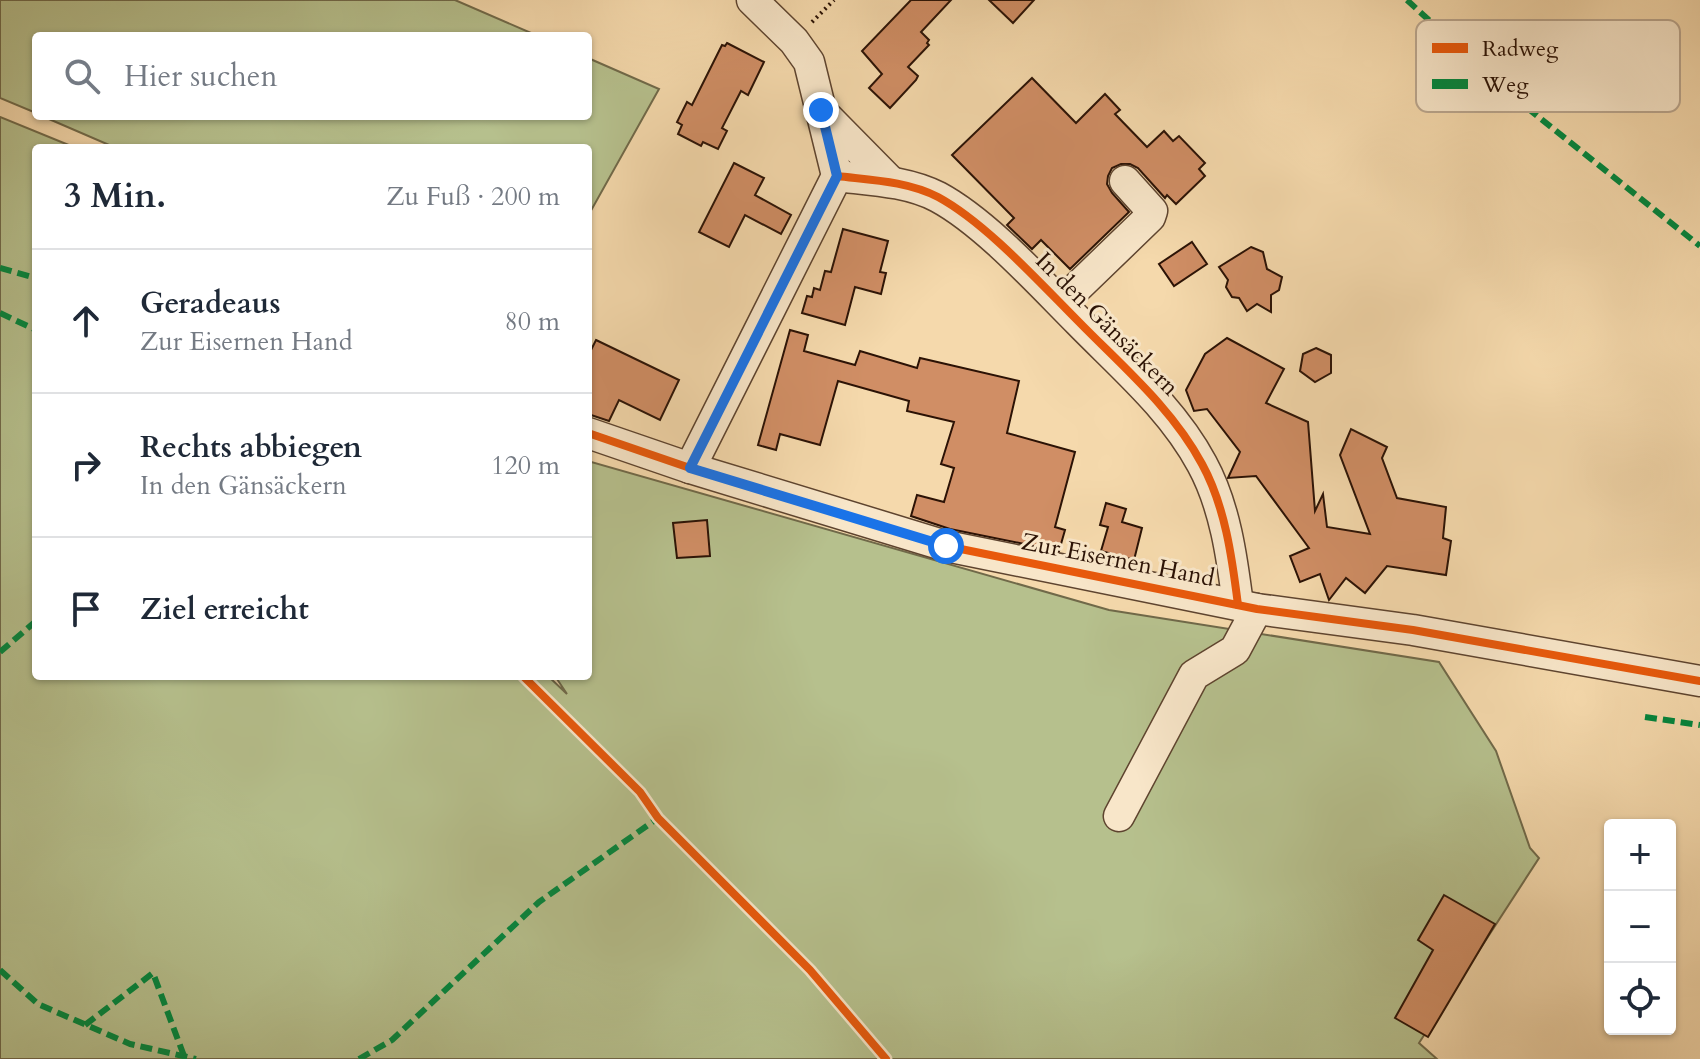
<!DOCTYPE html>
<html lang="de">
<head>
<meta charset="utf-8">
<style>
  body { margin:0; font-family:Cardo,serif; background:#f2f2f3; color:#1f2937 }
  .controls { position:absolute; right:24px; bottom:24px; display:grid; overflow:hidden; border-radius:8px; box-shadow:0 2px 6px #0004 }
  .controls button { width:72px; height:72px; display:grid; place-items:center; padding:0; border:0; border-bottom:2px solid #e0e1e3; background:#fff; color:#1f2937; font:40px sans-serif }
  .stop { position:absolute; width:24px; height:24px; margin:-18px; border:6px solid #1a73e8; border-radius:50%; background:#fff }
  .stop.end { background:#1a73e8; border-color:#fff; box-shadow:0 2px 8px #0008 }
  .list { margin:0; padding:0; list-style:none }
  h2 { display:flex; justify-content:space-between; align-items:center; height:104px; margin:0; padding:0 32px; font-size:34px }
  h2 small { font-size:26px; font-weight:400; color:#747a83 }
  .list li { display:grid; grid-template-columns:52px 1fr auto; gap:24px; align-items:center; box-sizing:border-box; height:144px; padding:0 32px; border-top:2px solid #e0e1e3 }
  .list b { display:block; font-size:30px; white-space:nowrap }
  .list p { margin:0; font-size:26px; white-space:nowrap; color:#747a83 }
  .list em { font-size:26px; font-style:normal; color:#747a83 }
  .icon { flex:none; width:44px; height:44px; fill:none; stroke:currentColor; stroke-width:2; stroke-linecap:round; stroke-linejoin:round }
  .map { position:relative; flex:none; width:1700px; height:1059px; overflow:hidden }
  .search { position:absolute; background:#fff; box-shadow:0 2px 6px #0004; left:32px; top:32px; width:560px; height:88px; display:flex; align-items:center; gap:20px; box-sizing:border-box; padding:0 28px; border-radius:8px; color:#747a83; font-size:30px }
  .panel { position:absolute; background:#fff; box-shadow:0 2px 6px #0004; left:32px; top:144px; width:560px; height:536px; border-radius:8px }
  .map>svg:first-child { display:block }
  .green { fill:#b6c08d; stroke:#706949; stroke-width:2 }
  .building { fill:#d08e65; stroke:#2b1205; stroke-width:2 }
  .lines { fill:none; stroke-linecap:round; stroke-linejoin:round }
  .minor-casing { stroke:#5e442f; stroke-width:33 }
  .path { stroke:#2b1205; stroke-width:4; stroke-dasharray:2 4; stroke-linecap:butt }
  .minor { stroke:#f8e6c9; stroke-width:30 }
  .quiet { stroke:#00873e; stroke-width:6; stroke-dasharray:12 6; stroke-linecap:butt }
  .cycleway-casing { stroke:#f8e6c9; stroke-width:13 }
  .cycleway { stroke:#e8590c; stroke-width:8 }
  .route { stroke:#1a73e8; stroke-width:10 }
  .labels { text-anchor:middle; dominant-baseline:central; stroke-width:6; stroke-linejoin:round; paint-order:stroke }
  .street-label { font-size:24px; fill:#2b1205; stroke:#f8e6c9 }
  .key { fill:#f8e6c9; stroke:#baa68e; stroke-width:2 }
  .key-label { font-size:22px; fill:#2b1205 }
</style>
</head>
<body>
<div class="map">
<svg width="1700" height="1059" viewBox="0 0 1700 1059">
  <rect width="100%" height="100%" fill="#f5d9ac"/>
  <filter id="stains"><feTurbulence type="fractalNoise" baseFrequency=".0025" numOctaves="4"/><feColorMatrix values="0 0 0 0 .2 0 0 0 0 .09 0 0 0 0 .02 0 0 0 .5 -.17"/></filter>
  <radialGradient id="worn" r=".72"><stop offset=".6" stop-color="#630" stop-opacity="0"/><stop offset="1" stop-color="#630" stop-opacity=".3"/></radialGradient>
  <g class="green">
    <path d="M0 0H455L538 36H36V113L0 98Z"/>
    <path d="M588 58 659 89 588 216V148H116L42 116H588Z"/>
    <path d="M0 117 76 148H36V676H548L567 694 555 676H588V461L1109 610 1439 662 1496 751 1530 848 1539 858 1419 1043 1437 1059H0Z"/>
  </g>
  <g class="building">
    <path d="M911 0H951L921 32 929 40 927 43 929 45 908 67 918 76 916 80 890 108 869 88 882 74 862 51Z"/>
    <path d="M989 0H1034L1013 23Z"/>
    <path d="M727 43 764 62 748 95 741 91 722 128 727 131 718 149 703 142 701 146 678 134 682 125 677 122 687 102 692 105 722 45 725 46Z"/>
    <path d="M1032 78 1076 123 1105 94 1120 110 1115 114 1147 147 1164 131 1173 141 1179 136 1205 163 1199 169 1205 176 1176 204 1167 195 1165 198 1138 168 1130 164H1121L1112 168 1108 176 1107 184 1112 193 1129 212 1070 269 1041 240 1032 249 1007 225 1014 218 952 155Z"/>
    <path d="M734 163 764 178 755 195 791 215 781 234 745 215 729 247 699 232Z"/>
    <path d="M843 229 888 241 880 272 886 273 881 294 855 287 845 325 802 313 807 296 812 297 814 288 820 290 825 271 831 272Z"/>
    <path d="M1192 242 1207 264 1174 286 1159 264Z"/>
    <path d="M1251 247 1263 252 1267 269 1282 277 1279 290 1271 295V312L1257 304 1247 311 1239 298 1232 297 1226 287 1228 280 1219 267Z"/>
    <path d="M790 330 808 335 804 351 855 365 860 351 917 368 920 358 1019 381 1007 433 1075 452 1055 527 1065 530 1059 551 950 529 911 516 917 495 944 502 954 468 941 464 954 422 907 411 909 401 838 381 820 445 780 434 776 450 758 445Z"/>
    <path d="M1227 338 1284 369 1266 403 1308 422 1315 511 1323 494 1327 527 1370 534 1340 455 1351 429 1387 447 1382 458 1397 498 1446 507 1443 538 1451 541 1446 575 1387 566 1365 593 1346 578 1329 600 1320 574 1300 582 1290 556 1309 548 1256 476 1228 478 1240 452 1207 409 1194 411 1186 390 1205 354Z"/>
    <path d="M596 340 679 380 660 420 619 400 609 421 588 414V356Z"/>
    <path d="M1316 348 1331 355V373L1315 382 1300 371 1303 354Z"/>
    <path d="M1106 503 1126 509 1122 522 1142 528 1134 560 1101 551 1108 527 1100 525Z"/>
    <path d="M707 520 710 556 677 558 673 523Z"/>
    <path d="M1444 895 1495 924 1428 1037 1395 1018 1433 950 1418 940Z"/>
  </g>
  <g class="lines">
    <defs>
      <g id="minor">
        <path d="M822 112 891 182"/>
        <path d="M837 176C870 180 907 181 938 197 986 223 1039 282 1079 322 1122 366 1172 408 1202 464 1225 506 1232 557 1238 605"/>
        <path d="M1061 303 1150 217 1152 211 1125 181"/>
        <path d="M588 433 690 468 946 546 1257 609 1413 630 1700 681"/>
        <path d="M690 468 837 176 809 62 794 41 752 0"/>
        <path d="M1119 816 1194 675 1235 650 1257 609"/>
      </g>
    </defs>
    <use href="#minor" class="minor-casing"/>
    <path class="path" d="M812 22 834 0"/>
    <use href="#minor" class="minor"/>
    <g class="quiet">
      <path d="M1407 0 1506 91 1700 246"/>
      <path d="M0 268 36 278"/>
      <path d="M0 313 36 330"/>
      <path d="M0 652 36 621"/>
      <path d="M1645 717 1700 725"/>
      <path d="M0 970 38 1004 130 1044 196 1059"/>
      <path d="M85 1025 153 973 184 1056"/>
      <path d="M359 1059 392 1040 539 902 658 818"/>
    </g>
    <defs>
      <g id="cycleway">
        <path d="M837 176C870 180 907 181 938 197 986 223 1039 282 1079 322 1122 366 1172 408 1202 464 1225 506 1232 557 1238 605"/>
        <path d="M588 433 690 468 946 546 1257 609 1413 630 1700 681"/>
        <path d="M523 676 640 792 658 818 810 970 886 1059"/>
      </g>
    </defs>
    <use href="#cycleway" class="cycleway-casing"/>
    <use href="#cycleway" class="cycleway"/>
  </g>
  <g class="lines">
    <path class="route" d="M821 110 837 176 690 468 946 546"/>
  </g>
  <g class="labels">
    <g class="street-label">
      <text transform="translate(1107 324) rotate(45)">In den Gänsäckern</text>
      <text transform="translate(1118 560) rotate(11)">Zur Eisernen Hand</text>
    </g>
  </g>
  <rect x="1416" y="20" width="264" height="92" rx="12" class="key"/>
  <rect x="1432" y="43" width="36" height="10" fill="#e8590c"/>
  <rect x="1432" y="79" width="36" height="10" fill="#00873e"/>
  <g class="key-label">
    <text x="1482" y="56">Radweg</text>
    <text x="1482" y="92">Weg</text>
  </g>
  <rect width="100%" height="100%" filter="url(#stains)"/>
  <rect width="100%" height="100%" fill="url(#worn)"/>
</svg>
<div class="controls">
<button>+</button>
<button>−</button>
<button><svg class="icon" aria-label="locate" viewBox="0 0 24 24"><circle cx="12" cy="12" r="6"/><path d="M12 2v4M12 18v4M2 12h4M18 12h4"/></svg></button>
</div>
<div class="stop" style="left:946px;top:546px"></div>
<div class="stop end" style="left:821px;top:110px"></div>
<div class="search"><svg class="icon" aria-label="search" viewBox="0 0 24 24"><circle cx="10" cy="10" r="6"/><path d="M15 15l6 6"/></svg>Hier suchen</div>
<section class="panel">
<h2>3 Min.<small>Zu Fuß · 200 m</small></h2>
<ul class="list">
<li><svg class="icon" aria-label="ahead" viewBox="0 0 24 24"><path d="M12 20V5M6 11l6-6 6 6"/></svg><div><b>Geradeaus</b><p>Zur Eisernen Hand</p></div><em>80 m</em></li>
<li><svg class="icon" aria-label="right" viewBox="0 0 24 24"><path d="M7 20v-9h11M14 6l5 5-5 5"/></svg><div><b>Rechts abbiegen</b><p>In den Gänsäckern</p></div><em>120 m</em></li>
<li><svg class="icon" aria-label="arrive" viewBox="0 0 24 24"><path d="M6 21V4h12l-3 4 3 4H6"/></svg><div><b>Ziel erreicht</b></div></li>
</ul>
</section>
</div>
</body>
</html>
